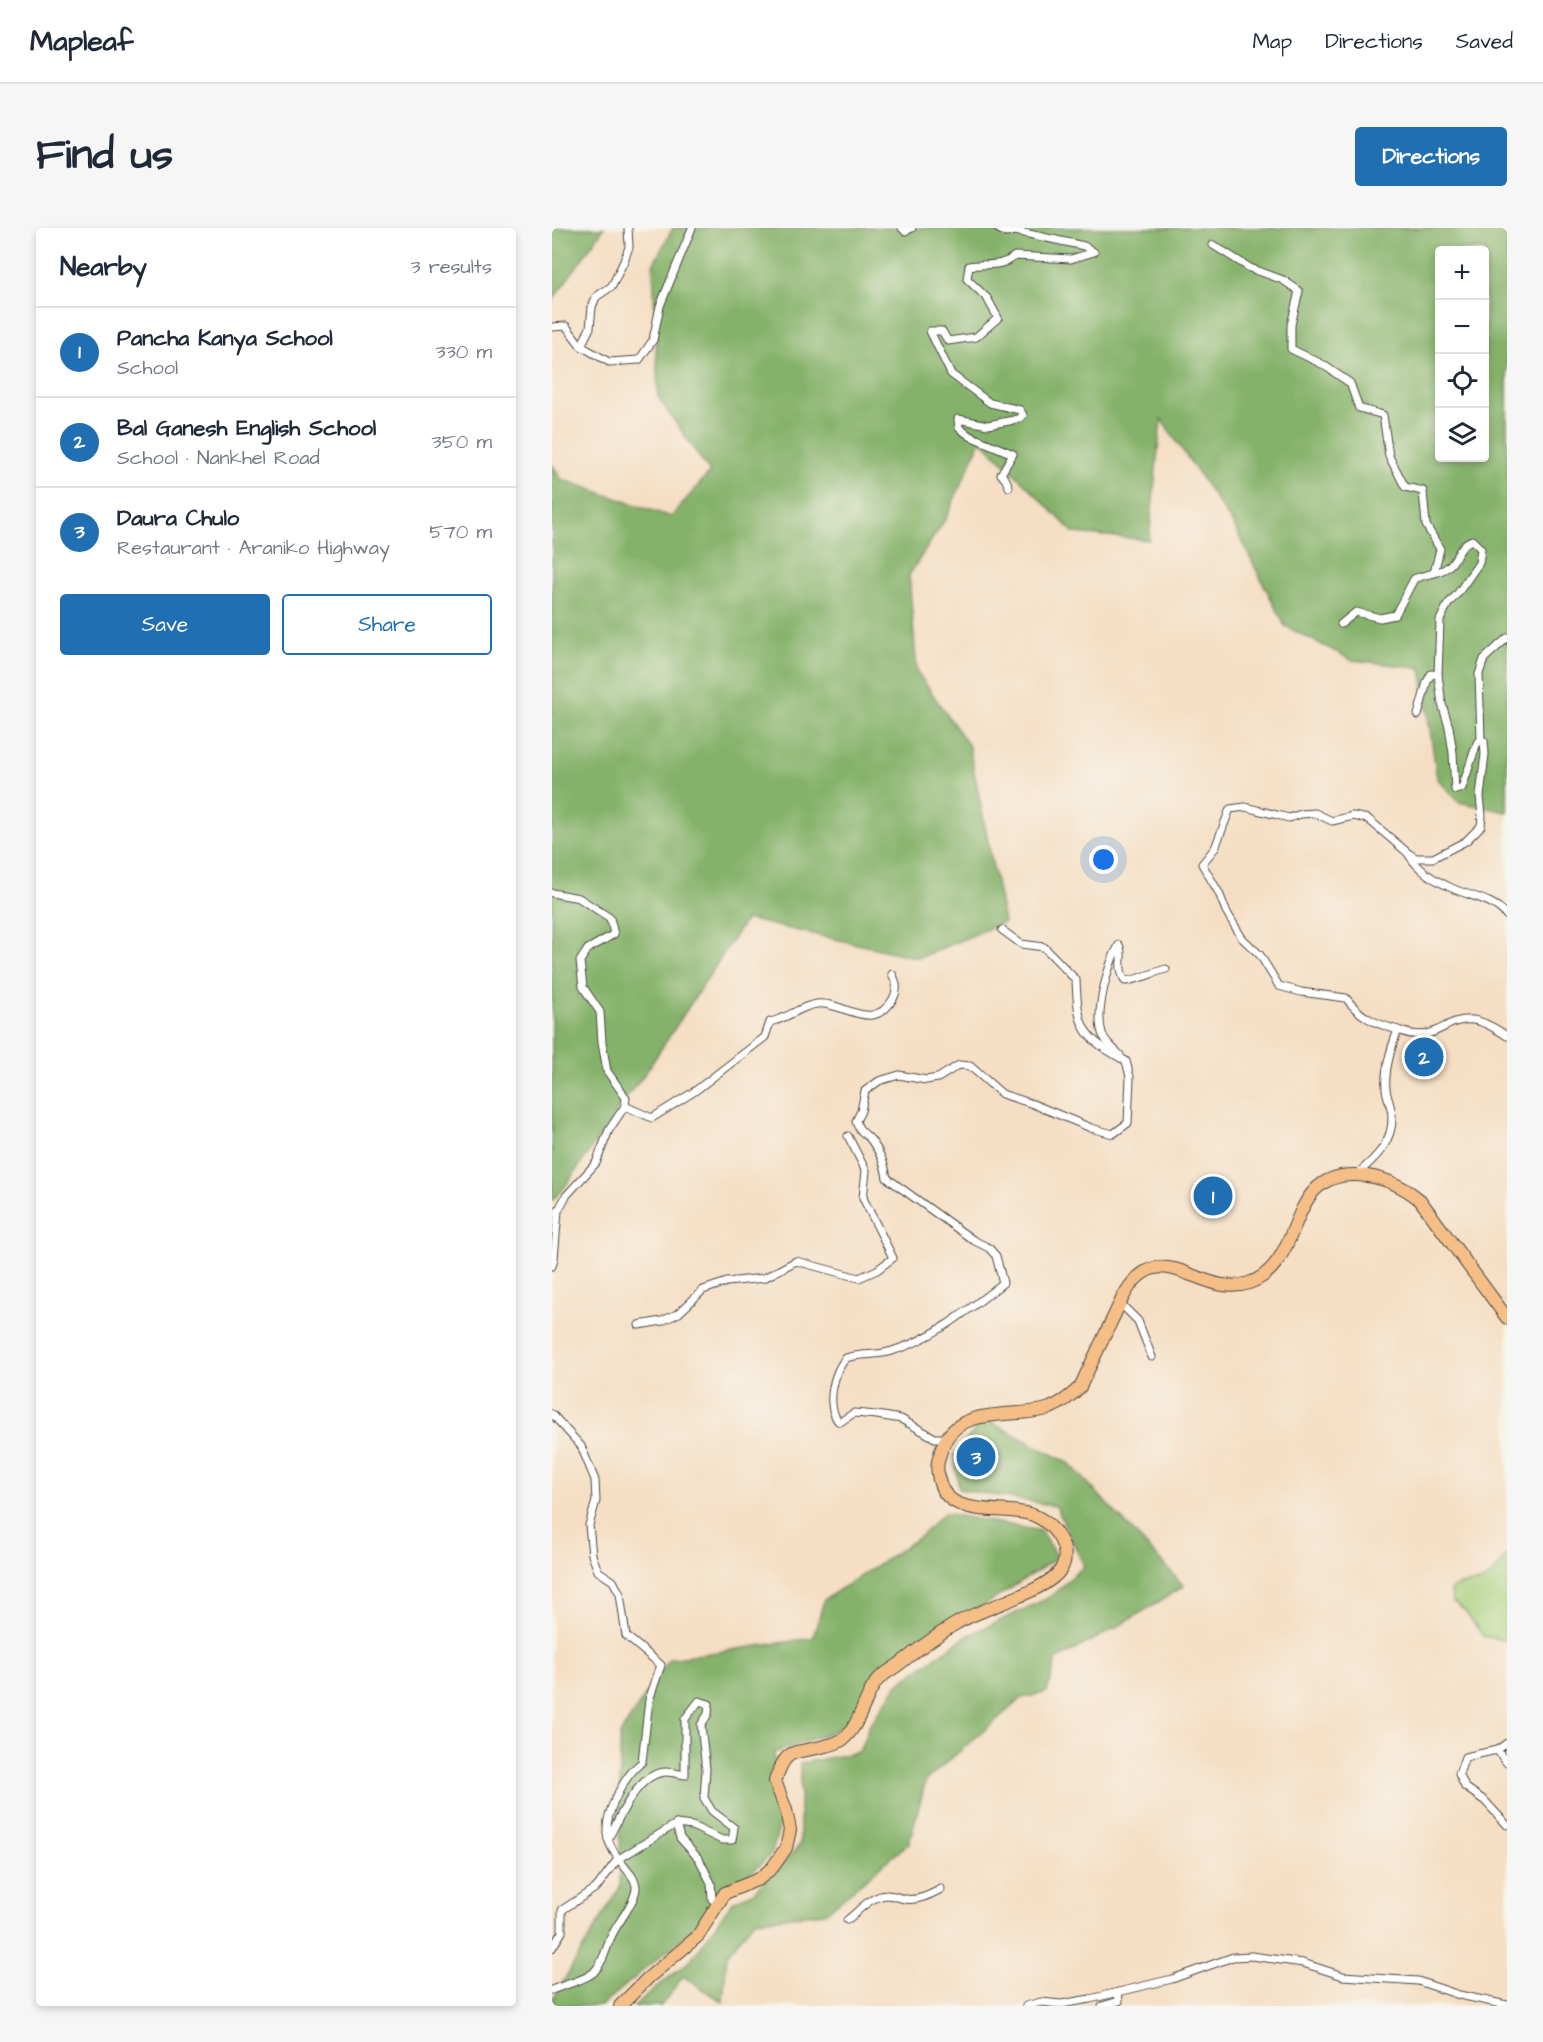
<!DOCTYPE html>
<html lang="en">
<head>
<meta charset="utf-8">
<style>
  body { margin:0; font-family:"Architects Daughter",sans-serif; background:#f6f6f7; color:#1f2937 }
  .controls { position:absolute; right:18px; top:18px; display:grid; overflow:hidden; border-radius:6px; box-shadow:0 3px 9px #0003 }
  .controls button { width:54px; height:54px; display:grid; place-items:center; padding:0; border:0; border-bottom:2px solid #e0e1e3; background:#fff; color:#1f2937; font:30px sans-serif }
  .you { position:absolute; left:552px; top:632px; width:21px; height:21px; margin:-15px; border:4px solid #fff; border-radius:50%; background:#1a73e8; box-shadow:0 0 0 9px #1a73e833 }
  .badge { display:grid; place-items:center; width:39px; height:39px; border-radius:50%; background:#1f6fb2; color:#fff; font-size:20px; font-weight:700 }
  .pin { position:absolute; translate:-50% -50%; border:3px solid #fff; box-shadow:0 2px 6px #0006 }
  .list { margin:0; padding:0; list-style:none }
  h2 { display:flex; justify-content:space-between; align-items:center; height:78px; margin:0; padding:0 24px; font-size:26px }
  h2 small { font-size:20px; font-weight:400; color:#747a83 }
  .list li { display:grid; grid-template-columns:39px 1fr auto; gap:18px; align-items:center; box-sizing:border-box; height:90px; padding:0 24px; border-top:2px solid #e0e1e3 }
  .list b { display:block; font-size:22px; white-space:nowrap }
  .list p { margin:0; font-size:20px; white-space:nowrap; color:#747a83 }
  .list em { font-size:20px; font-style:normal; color:#747a83 }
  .actions { display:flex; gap:12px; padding:18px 24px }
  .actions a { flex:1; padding:14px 0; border:2px solid #1f6fb2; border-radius:6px; text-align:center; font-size:21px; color:#1f6fb2 }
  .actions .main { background:#1f6fb2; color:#fff }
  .icon { flex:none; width:33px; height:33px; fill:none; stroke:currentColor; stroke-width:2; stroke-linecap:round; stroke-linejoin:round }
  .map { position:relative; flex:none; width:955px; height:1778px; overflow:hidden; border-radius:6px }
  header { display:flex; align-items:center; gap:36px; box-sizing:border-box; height:84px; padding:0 30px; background:#fff; border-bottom:2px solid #e0e1e3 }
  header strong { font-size:28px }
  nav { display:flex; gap:33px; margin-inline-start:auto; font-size:21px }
  .intro { display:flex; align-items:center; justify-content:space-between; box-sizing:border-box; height:144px; padding:0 36px }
  h1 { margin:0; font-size:42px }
  .button { padding:15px 27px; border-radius:6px; background:#1f6fb2; color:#fff; font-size:21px; font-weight:700 }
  main { display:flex; gap:36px; padding:0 36px }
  aside { flex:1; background:#fff; border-radius:6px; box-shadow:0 3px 9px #0003 }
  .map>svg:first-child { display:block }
  .green { fill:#a7d07b; stroke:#697e53; stroke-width:1.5 }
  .forest { fill:#85b26b; stroke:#586e4b; stroke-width:1.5; fill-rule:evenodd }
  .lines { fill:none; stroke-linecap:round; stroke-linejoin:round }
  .street-casing { stroke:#494642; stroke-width:9 }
  .highway-casing { stroke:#494642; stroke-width:14 }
  .street { stroke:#fff; stroke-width:7 }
  .highway { stroke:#f6be87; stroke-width:12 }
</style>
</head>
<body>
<header>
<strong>Mapleaf</strong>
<nav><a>Map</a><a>Directions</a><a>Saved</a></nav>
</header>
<div class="intro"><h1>Find us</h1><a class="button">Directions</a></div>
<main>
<aside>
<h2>Nearby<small>3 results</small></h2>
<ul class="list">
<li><span class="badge">1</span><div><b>Pancha Kanya School</b><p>School</p></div><em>330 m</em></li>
<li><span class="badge">2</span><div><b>Bal Ganesh English School</b><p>School · Nankhel Road</p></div><em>350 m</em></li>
<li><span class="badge">3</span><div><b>Daura Chulo</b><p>Restaurant · Araniko Highway</p></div><em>570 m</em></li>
</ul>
<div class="actions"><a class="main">Save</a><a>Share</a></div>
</aside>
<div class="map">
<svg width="955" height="1778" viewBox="0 0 955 1778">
  <rect width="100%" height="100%" fill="#f7f3e8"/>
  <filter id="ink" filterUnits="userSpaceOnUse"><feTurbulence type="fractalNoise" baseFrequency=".0167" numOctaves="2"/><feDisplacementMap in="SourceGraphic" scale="12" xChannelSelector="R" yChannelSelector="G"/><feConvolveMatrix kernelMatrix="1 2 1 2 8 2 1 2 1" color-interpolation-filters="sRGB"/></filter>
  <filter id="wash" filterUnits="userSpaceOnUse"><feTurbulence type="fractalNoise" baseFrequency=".008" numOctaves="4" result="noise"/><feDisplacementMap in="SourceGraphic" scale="24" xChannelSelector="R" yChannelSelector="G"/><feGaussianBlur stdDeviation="1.35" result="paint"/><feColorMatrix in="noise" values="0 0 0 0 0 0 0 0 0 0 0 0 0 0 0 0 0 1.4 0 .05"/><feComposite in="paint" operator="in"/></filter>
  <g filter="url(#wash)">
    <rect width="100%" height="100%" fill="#f5dec3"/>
    <path class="green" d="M955 1326V1399L953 1400 954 1412 931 1408 912 1382 900 1373 899 1362C907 1354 918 1357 928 1354 941 1350 948 1337 955 1326Z"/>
    <g class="forest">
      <path d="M0 0H52L0 73Z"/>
      <path d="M121 0H955V584L907 574 885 550 869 440 800 432 733 398 681 296 609 191 597 312 522 305 429 212 394 290 357 347 365 444 417 518 452 694 367 730 194 691 94 844 74 870 10 963 0 972V236L9 251 119 289 158 244 106 169 101 37ZM888 22H933V230H888Z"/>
      <path d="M432 1191 517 1235 632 1358 570 1396 504 1432 495 1464 470 1470 374 1552 357 1615 273 1685 203 1692 175 1727 171 1774 131 1748 109 1778H82L140 1731 180 1674 202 1664 248 1617V1535L307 1524 317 1498 347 1455 413 1409 498 1369 532 1338 504 1278 407 1261 402 1227Z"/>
      <path d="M392 1285 489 1303 505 1330 329 1445 291 1500 222 1525 229 1593 220 1625 136 1705 49 1778H0V1772L68 1659V1506L117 1431 261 1410 272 1372 369 1308Z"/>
    </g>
  </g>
  <g filter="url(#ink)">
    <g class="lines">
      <defs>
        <g id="street">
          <path d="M350 0 353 3 360 0"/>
          <path d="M445 0 454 5 463 3 532 18 542 24 519 31 463 28C448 40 435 35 417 38L415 51 435 70 446 90 424 109 396 113 390 103H378L399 146 438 175 468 182 471 187 467 191 436 197 406 191 407 200 418 208 461 226 449 246 454 252 457 259"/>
          <path d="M661 17 698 40 731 52 747 63 739 97V121L770 136 798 155 807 180 831 187 837 228 853 259 871 263 874 297 888 321 882 345"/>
          <path d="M0 99 14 98 29 118 57 134 87 132 101 112 108 78 140 0"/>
          <path d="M29 118 38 100 40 79 44 69 60 58 72 33 77 19 76 0"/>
          <path d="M789 396 804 384 828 390 843 387 862 351C874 345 888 347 898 337 906 329 908 316 920 312L929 321 927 335 906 365 896 376 888 392 886 447"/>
          <path d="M929 512 927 446 932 431 955 410"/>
          <path d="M857 627C868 644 884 653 902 661 920 669 942 671 955 688"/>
          <path d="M0 665 27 670 58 690 62 706 36 721 28 733 31 759 48 784 50 814 55 843 74 870 73 878"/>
          <path d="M846 802C824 796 808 789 794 770L749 764 727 758 708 727 690 710 674 683 667 665 650 636 663 620 678 581 693 579 737 590 749 586 763 585 780 593 801 588 816 591 856 625 864 630H881L914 613 929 598 930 588 928 568 933 526 932 513 929 512 925 515 910 560 903 562 901 525 897 499 890 476 886 447 879 446 875 454 866 487"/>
          <path d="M568 827C562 821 552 813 550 805 543 783 556 736 567 717 573 727 564 737 573 753 583 753 602 744 614 741"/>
          <path d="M805 946C823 931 841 914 840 889 840 879 835 870 834 861 832 841 839 820 846 802 885 818 890 789 921 792 932 793 946 802 955 808"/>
          <path d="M0 1038 2 1031 6 983 14 968 44 935 57 902 73 878 100 890 143 863 213 809 218 794C237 790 248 778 265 776 292 773 320 806 341 771 346 762 345 755 340 746"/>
          <path d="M568 1075 586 1093 600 1129"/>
          <path d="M87 1097 110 1093 127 1085 151 1062 175 1054 212 1050 244 1033 307 1050 325 1042 341 1030 311 970 314 943 296 908"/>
          <path d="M0 1186 29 1218 43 1252 44 1273 37 1297 40 1327 46 1343 61 1353 68 1366 74 1408 109 1437 97 1472 90 1534C72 1548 50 1588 56 1611 58 1617 63 1626 67 1631 72 1640 83 1648 84 1658 85 1672 66 1694 60 1707 54 1719 52 1734 42 1744 34 1752 11 1757 0 1762"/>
          <path d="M394 1210H383L349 1191 325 1187 302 1185 288 1194 286 1193C274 1177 281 1145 294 1130 309 1125 325 1128 340 1123 383 1110 416 1082 451 1055L444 1028 437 1020 421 1012 335 950C333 936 328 924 319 912 313 905 306 903 304 893L309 883 313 863 327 853 347 847 374 852 386 850 407 837 418 838 450 866 481 876 539 900 561 906 576 895 578 849 574 833C530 809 526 801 524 752L492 719 469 716 450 702"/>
          <path d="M955 1515 945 1522 913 1529 907 1546 913 1559 933 1573 955 1597"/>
          <path d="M945 1522 955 1535"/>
          <path d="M124 1596 128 1610 147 1631 159 1655 160 1671 165 1675"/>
          <path d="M295 1692C307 1683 318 1668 335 1667 341 1667 347 1670 353 1671 366 1673 378 1667 389 1661"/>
          <path d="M0 1720 10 1704V1682L45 1659 65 1632 124 1596 140 1598 170 1612H180L182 1600 160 1583 152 1570 154 1541 149 1497 156 1486 157 1476 147 1473 133 1491V1547C127 1546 120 1544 114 1544 86 1544 67 1591 56 1611"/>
          <path d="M474 1778 489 1774 509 1776 538 1771 620 1751 681 1729 700 1728 751 1735 791 1748 866 1753 907 1767 955 1777"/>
          <path d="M550 1778 567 1773 566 1764"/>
        </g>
        <path id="highway" d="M68 1778 96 1750 145 1709 173 1665 207 1651 221 1639 234 1620 238 1602 234 1582 223 1553C235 1517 241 1527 273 1518 279 1517 285 1515 290 1512 308 1498 311 1472 324 1454 329 1447 339 1442 346 1437 365 1422 384 1407 405 1395 431 1379 495 1364 509 1341 515 1332 513 1320 508 1311 501 1300 494 1292 481 1287 451 1276 391 1294 386 1246 384 1237 387 1229 390 1220 406 1175 463 1192 498 1180 510 1175 519 1168 528 1159L571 1069C608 1002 648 1072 697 1055 755 1035 731 944 805 947 829 948 850 957 868 972L955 1090"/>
      </defs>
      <use href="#street" class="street-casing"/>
      <use href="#highway" class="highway-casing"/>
      <use href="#street" class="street"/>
      <use href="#highway" class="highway"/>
    </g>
  </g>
</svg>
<div class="controls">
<button>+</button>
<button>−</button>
<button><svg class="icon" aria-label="locate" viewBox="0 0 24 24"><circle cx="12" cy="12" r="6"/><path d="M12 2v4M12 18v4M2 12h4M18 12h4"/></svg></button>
<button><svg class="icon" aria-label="layers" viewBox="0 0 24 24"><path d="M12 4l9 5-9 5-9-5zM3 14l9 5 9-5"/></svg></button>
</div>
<div class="you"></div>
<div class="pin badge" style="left:661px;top:968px">1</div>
<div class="pin badge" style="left:872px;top:829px">2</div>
<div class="pin badge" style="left:424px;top:1229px">3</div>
</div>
</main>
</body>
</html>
